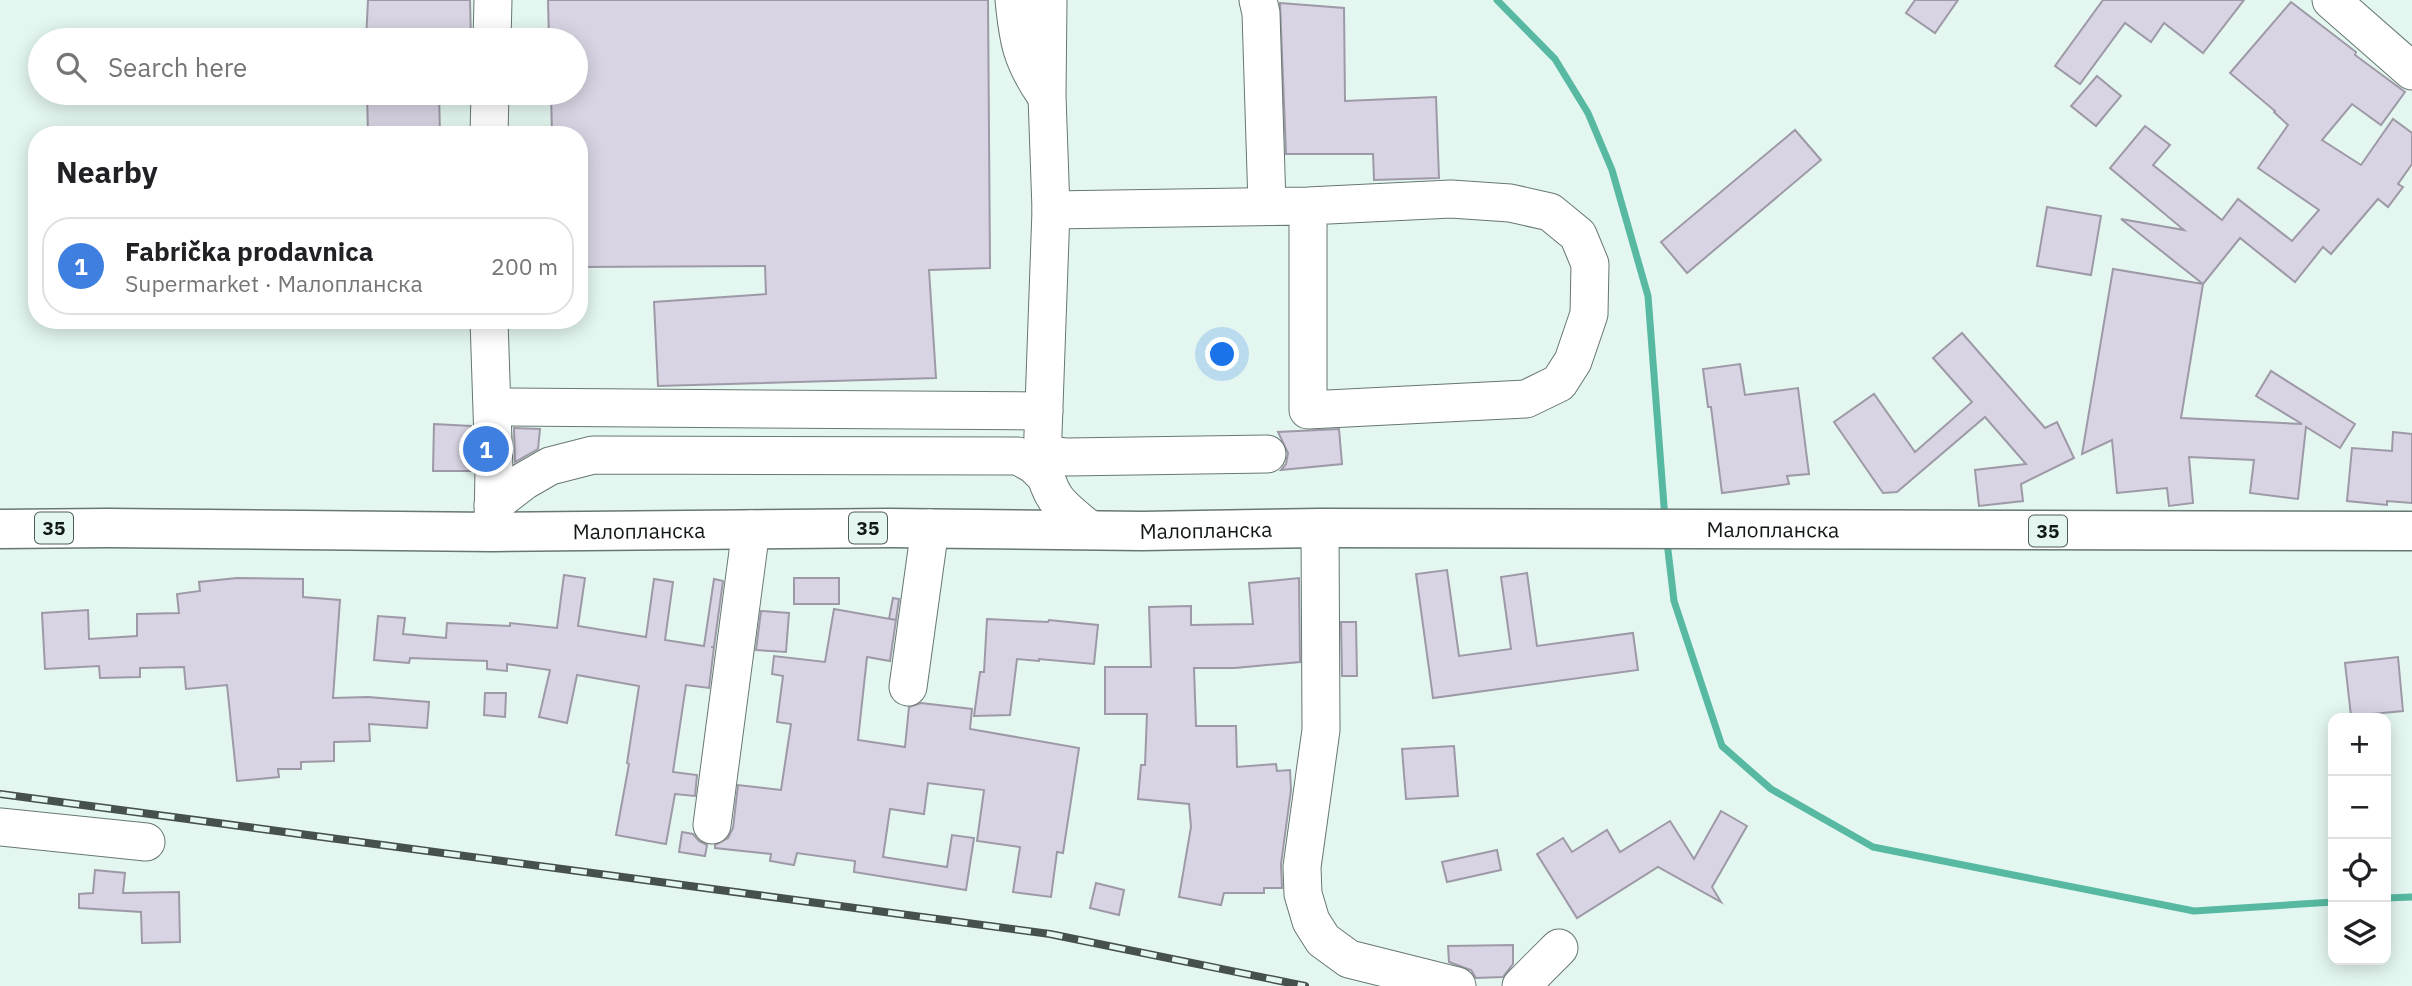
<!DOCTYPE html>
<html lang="en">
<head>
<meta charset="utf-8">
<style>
  body { margin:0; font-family:"IBM Plex Sans",sans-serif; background:#f6f6f6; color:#202124 }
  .controls { position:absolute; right:21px; bottom:21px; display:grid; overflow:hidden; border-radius:14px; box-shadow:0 4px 18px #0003 }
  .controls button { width:63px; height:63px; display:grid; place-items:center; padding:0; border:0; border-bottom:2px solid #e0e0e0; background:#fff; color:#202124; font:35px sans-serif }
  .you { position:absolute; left:1223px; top:355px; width:24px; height:24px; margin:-18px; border:5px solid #fff; border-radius:50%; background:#1a73e8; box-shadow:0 0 0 10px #1a73e833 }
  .badge { display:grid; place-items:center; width:46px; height:46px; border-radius:50%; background:#8b54cc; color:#fff; font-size:23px; font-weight:700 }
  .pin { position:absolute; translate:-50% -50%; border:4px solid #fff; box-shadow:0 2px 7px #0006 }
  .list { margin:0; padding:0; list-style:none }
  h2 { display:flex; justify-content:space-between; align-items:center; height:91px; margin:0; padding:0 28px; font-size:30px }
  h2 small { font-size:23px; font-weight:400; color:#757577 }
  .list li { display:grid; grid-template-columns:46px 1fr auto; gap:21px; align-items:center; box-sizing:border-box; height:98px; margin:0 14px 14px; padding:0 14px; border:2px solid #e0e0e0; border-radius:28px }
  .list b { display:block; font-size:26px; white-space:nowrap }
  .list p { margin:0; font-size:23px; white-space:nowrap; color:#757577 }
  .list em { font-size:23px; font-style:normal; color:#757577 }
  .icon { flex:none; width:38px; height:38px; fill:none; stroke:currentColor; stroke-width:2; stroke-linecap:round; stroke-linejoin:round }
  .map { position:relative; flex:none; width:2412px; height:986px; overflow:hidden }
  .search { position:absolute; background:#fff; box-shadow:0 4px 18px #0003; left:28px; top:28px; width:560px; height:77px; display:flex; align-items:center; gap:18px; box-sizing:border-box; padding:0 24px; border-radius:38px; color:#757577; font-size:26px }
  .panel { position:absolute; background:#fff; box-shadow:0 4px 18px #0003; left:28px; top:126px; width:560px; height:203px; border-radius:28px }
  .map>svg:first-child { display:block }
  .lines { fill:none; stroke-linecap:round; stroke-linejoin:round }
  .stream { stroke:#57b9a1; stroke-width:7 }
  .building { fill:#d9d4e3; stroke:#9e99a6; stroke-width:2 }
  .minor-casing { stroke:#677772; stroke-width:39 }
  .major-casing { stroke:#677772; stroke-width:41 }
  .minor { stroke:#fff; stroke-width:37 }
  .major { stroke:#fff; stroke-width:38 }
  .rail-casing { stroke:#46504d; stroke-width:8 }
  .rail { stroke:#e3f6f0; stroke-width:5; stroke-dasharray:16; stroke-linecap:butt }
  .labels { text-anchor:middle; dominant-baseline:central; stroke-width:5; stroke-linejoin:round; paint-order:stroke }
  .shield { fill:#e3f6f0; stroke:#505b57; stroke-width:2 }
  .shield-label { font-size:19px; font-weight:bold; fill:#111816 }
  .street-label { font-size:21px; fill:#111816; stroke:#e3f6f0 }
</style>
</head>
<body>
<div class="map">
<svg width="2412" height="986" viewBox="0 0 2412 986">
  <rect width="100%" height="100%" fill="#e3f6f0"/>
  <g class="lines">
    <g class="stream">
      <path d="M1497 0 1555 59 1588 113 1612 170 1648 296 1665 519"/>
      <path d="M1667 542 1674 601 1722 746 1771 789 1873 847 2194 911 2333 902"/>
      <path d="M2386 898 2412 897"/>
    </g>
  </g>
  <g class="building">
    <path d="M368 0H470L471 40H366Z"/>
    <path d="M548 0H988L990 268 929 270 936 378 658 386 654 302 766 294 765 266 579 267V135H552L551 93H576V40H549Z"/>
    <path d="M1915 0H1958L1935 33 1906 13Z"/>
    <path d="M2103 0H2244L2203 53 2164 23 2151 42 2125 23 2080 84 2055 66Z"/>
    <path d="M2291 2 2356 52 2355 55 2405 92 2381 125 2352 104 2322 140 2361 165 2393 119 2412 133V164L2398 184 2403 187 2388 207 2378 199 2331 254 2323 247 2295 282 2240 238 2203 284 2181 418 2302 424 2256 396 2271 371 2355 424 2340 448 2306 427 2298 499 2250 493 2254 460 2189 457 2193 503 2169 506 2167 488 2117 493 2112 440 2082 454 2113 269 2203 284 2121 219 2184 230 2110 168 2145 126 2170 145 2153 165 2222 220 2238 199 2292 241 2319 210 2258 168 2288 125 2274 112 2275 111 2230 73Z"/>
    <path d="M1280 3 1344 8 1345 101 1436 97 1439 178 1374 180 1373 154H1286Z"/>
    <path d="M2097 76 2121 96 2096 126 2071 106Z"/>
    <path d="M367 93H439L440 135H368Z"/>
    <path d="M1795 130 1821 160 1687 273 1661 242Z"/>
    <path d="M2047 207 2101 216 2091 275 2037 266Z"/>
    <path d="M1962 333 2045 428 2057 422 2074 458 2021 484 2023 501 1979 506 1975 470 2026 464 1985 417 1897 492 1883 493 1834 422 1874 394 1915 452 1972 402 1933 358Z"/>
    <path d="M1740 364 1745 395 1798 388 1809 474 1787 476 1789 484 1722 493 1711 407H1708L1703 369Z"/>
    <path d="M434 424 471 426 473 471H433Z"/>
    <path d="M514 428 540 429 538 449 515 462Z"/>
    <path d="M1339 429 1342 464 1281 470 1286 464 1288 453 1278 432Z"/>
    <path d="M2393 432 2412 434V503L2387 501V505L2347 501 2352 448 2392 451Z"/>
    <path d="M1447 570 1459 656 1511 649 1501 577 1527 573 1537 646 1633 633 1638 670 1433 698 1416 574Z"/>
    <path d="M564 575 585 578 578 626 646 637 654 579 673 582 665 640 704 646 714 579 723 581 714 647H711H714L709 688 686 685 673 772 697 775 695 796 675 794 666 844 616 835 629 764 627 763 639 686 577 675 567 723 539 717 550 670 507 664V671L487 669V661L410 658 409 663 374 660 378 616 405 618 403 634 446 638 447 623 510 626V623L557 628Z"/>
    <path d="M237 578 303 579V597L340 600 333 698 368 697 429 702 427 728 369 724 370 741 334 742V761L301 762V769H278L279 777 237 781 227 685 186 689 184 667 140 668V677L100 678 99 666 45 669 42 613 88 610 89 639 137 636V614L179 613 177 594 200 591 199 582Z"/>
    <rect x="794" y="578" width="45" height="26"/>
    <path d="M1299 578 1300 662 1235 668H1194L1196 726H1236L1237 767 1276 764 1277 771 1290 770 1291 790 1281 864 1282 888H1264V893H1224L1221 905 1179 897 1191 827 1189 804 1138 799 1141 765H1145L1147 714H1105V667H1151L1149 607 1191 606V625L1253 624 1249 583Z"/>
    <path d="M893 598 899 599 896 620 889 619Z"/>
    <path d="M834 609 896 620 890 661 867 657 858 740 905 747 909 707 921 703 972 709 970 729 1079 748 1063 853 1057 852 1051 897 1013 892 1020 847 977 841 984 790 928 783 924 814 890 809 883 857 947 867 952 835 974 838 966 890 854 872 855 861 797 853 794 865 770 861 771 854 715 848V845L728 838 733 828 738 785 781 790 791 724 777 722 783 676 772 674 774 656 825 662Z"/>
    <path d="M761 611 789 613 786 652 756 650Z"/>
    <path d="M987 619 1048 622 1049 620 1098 625 1094 664 1039 659V661L1017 659 1010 715 974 716 980 672H984Z"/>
    <path d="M1341 622H1356L1357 676H1342Z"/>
    <path d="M2398 657 2403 711 2351 716 2345 663Z"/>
    <path d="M485 693H506L505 717 484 715Z"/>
    <path d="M1454 746 1458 796 1406 799 1402 749Z"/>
    <path d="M1721 811 1747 826 1712 887 1721 902 1658 867 1577 918 1537 854 1563 838 1572 852 1607 830 1620 852 1670 821 1694 859Z"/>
    <path d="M682 832 693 834 699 841 707 845 705 856 679 852Z"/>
    <path d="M1497 850 1501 870 1447 882 1442 862Z"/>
    <path d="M95 870 125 873 123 893 179 892 180 942 142 943 141 912 79 908V894L93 893Z"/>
    <path d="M1096 883 1124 890 1119 915 1090 908Z"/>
    <path d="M1513 945V964L1503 977 1476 978 1471 970 1449 962 1448 946Z"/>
  </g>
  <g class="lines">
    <defs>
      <g id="minor">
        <path d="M1014 0C1018 40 1021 59 1044 93"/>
        <path d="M1048 0 1047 96 1051 210 1042 462C1051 502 1060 505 1090 530"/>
        <path d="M1258 0 1261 13 1267 205"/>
        <path d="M2331 0 2412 71"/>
        <path d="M492 40 493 0"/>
        <path d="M489 135 490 93"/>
        <path d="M1051 210 1308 206 1451 199 1510 203 1550 212 1578 235 1590 264 1589 314 1573 361 1559 383 1526 399 1308 410V206"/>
        <path d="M489 320 494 471 493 521"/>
        <path d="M493 407 1044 411"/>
        <path d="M1042 454 1067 457 1267 454"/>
        <path d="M493 505 524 481 550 466 593 455 1018 456 1034 465 1045 476"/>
        <path d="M1320 528 1321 730 1302 867 1303 894 1311 921 1323 940 1349 959 1457 986"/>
        <path d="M908 687 930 528"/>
        <path d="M712 825 751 529"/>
        <path d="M0 827 146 842"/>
        <path d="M1521 986 1559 948"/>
      </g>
      <g id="major">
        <path id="s1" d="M0 529 108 528 493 532 890 528 1142 531 1320 528 2412 531"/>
      </g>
    </defs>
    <use href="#minor" class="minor-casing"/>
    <use href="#major" class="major-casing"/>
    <use href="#minor" class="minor"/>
    <use href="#major" class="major"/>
    <defs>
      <path id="rail" d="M0 794 1050 934 1305 986"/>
    </defs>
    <use href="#rail" class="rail-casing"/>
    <use href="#rail" class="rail"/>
  </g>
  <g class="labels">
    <g class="shield">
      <rect x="35" y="512.5" width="38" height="31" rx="5"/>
      <rect x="849" y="512.5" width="38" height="31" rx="5"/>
      <rect x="2029" y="515.5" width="38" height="31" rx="5"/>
    </g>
    <g class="shield-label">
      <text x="54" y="528">35</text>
      <text x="868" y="528">35</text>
      <text x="2048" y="531">35</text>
    </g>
    <g class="street-label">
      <text stroke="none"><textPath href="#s1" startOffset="639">Малопланска</textPath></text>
      <text stroke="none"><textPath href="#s1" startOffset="1206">Малопланска</textPath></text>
      <text stroke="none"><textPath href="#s1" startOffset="1773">Малопланска</textPath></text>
    </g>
  </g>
</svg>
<div class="controls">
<button>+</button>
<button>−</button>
<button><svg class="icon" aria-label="locate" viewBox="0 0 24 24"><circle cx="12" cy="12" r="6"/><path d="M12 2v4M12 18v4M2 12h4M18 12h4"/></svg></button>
<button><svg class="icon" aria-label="layers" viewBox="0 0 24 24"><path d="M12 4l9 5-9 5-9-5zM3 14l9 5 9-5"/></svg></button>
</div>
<div class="you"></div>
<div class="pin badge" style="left:486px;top:449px;background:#3f7fe0">1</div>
<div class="search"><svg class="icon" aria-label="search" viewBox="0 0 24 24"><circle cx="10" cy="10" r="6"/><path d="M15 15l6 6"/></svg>Search here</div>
<section class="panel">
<h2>Nearby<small></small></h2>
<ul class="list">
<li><span class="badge" style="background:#3f7fe0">1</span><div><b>Fabrička prodavnica</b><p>Supermarket · Малопланска</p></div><em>200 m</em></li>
</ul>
</section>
</div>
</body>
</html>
